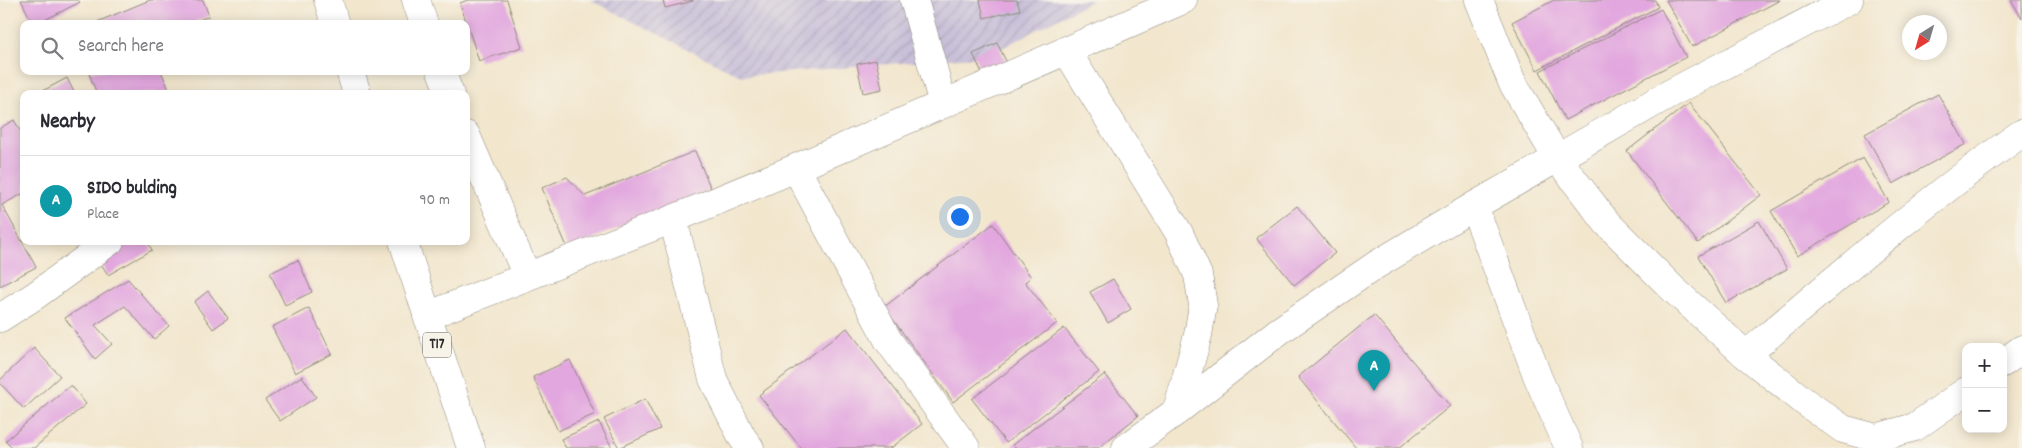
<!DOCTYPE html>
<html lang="en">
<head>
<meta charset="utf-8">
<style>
  body { margin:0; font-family:Dekko,sans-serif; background:#f2f2f3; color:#2b2b33 }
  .controls { position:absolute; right:15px; bottom:15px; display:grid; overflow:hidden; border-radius:10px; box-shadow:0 2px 12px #0003 }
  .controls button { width:45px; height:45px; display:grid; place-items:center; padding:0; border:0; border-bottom:1px solid #e1e1e2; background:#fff; color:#2b2b33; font:25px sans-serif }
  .compass { position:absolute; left:1902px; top:15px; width:45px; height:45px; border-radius:50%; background:#fff; box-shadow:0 2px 12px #0003; rotate:217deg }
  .you { position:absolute; left:959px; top:216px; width:18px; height:18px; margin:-12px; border:4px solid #fff; border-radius:50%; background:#1a73e8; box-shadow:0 0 0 8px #1a73e833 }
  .badge { display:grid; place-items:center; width:32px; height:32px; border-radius:50%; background:#b5179e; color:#fff; font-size:16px; font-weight:700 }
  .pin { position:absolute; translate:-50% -41px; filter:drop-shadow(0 1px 2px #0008) }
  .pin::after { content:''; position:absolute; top:26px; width:18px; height:15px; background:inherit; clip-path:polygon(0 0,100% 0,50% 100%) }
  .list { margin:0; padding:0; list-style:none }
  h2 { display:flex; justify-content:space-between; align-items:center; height:65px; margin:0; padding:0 20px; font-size:21px }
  h2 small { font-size:16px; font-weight:400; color:#7c7c81 }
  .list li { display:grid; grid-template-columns:32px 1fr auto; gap:15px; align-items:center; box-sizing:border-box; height:90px; padding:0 20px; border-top:1px solid #e1e1e2 }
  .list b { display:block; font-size:19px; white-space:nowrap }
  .list p { margin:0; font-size:16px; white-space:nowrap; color:#7c7c81 }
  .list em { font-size:16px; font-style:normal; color:#7c7c81 }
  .icon { flex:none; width:28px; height:28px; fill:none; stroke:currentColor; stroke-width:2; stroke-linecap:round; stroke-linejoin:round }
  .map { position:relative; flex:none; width:2022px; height:448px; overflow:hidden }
  .search { position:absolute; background:#fff; box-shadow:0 2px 12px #0003; left:20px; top:20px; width:450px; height:55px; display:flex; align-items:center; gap:12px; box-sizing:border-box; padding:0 18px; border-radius:10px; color:#7c7c81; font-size:19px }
  .panel { position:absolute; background:#fff; box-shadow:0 2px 12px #0003; left:20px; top:90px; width:450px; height:155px; border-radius:10px }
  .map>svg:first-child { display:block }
  .industrial { fill:url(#industrial-furrows) }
  .building { fill:#e2a7df }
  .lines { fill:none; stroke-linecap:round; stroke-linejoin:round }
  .minor-casing { stroke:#8e887c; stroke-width:29 }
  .major-casing { stroke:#8e887c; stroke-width:29 }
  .minor { stroke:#fff; stroke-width:28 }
  .major { stroke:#fff; stroke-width:28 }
  .labels { text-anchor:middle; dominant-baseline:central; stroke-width:4; stroke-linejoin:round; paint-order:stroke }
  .shield { fill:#f7f3e8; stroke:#686764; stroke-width:1 }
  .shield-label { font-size:15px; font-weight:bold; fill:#2b2b2b }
</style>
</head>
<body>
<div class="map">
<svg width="2022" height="448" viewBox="0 0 2022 448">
  <defs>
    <pattern id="industrial-furrows" width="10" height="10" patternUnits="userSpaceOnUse" patternTransform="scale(1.25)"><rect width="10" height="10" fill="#c8bfd8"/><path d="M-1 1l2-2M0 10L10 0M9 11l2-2" fill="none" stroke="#aca4ba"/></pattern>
  </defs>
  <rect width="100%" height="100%" fill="#f7f3e8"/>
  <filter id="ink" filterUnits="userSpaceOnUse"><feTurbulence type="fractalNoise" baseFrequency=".02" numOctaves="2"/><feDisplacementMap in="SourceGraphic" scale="10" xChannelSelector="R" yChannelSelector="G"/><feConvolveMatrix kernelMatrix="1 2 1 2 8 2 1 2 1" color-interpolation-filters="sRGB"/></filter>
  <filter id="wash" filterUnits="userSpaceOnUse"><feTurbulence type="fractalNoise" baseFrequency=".0096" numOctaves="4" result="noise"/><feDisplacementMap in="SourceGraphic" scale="20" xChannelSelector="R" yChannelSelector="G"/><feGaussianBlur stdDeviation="1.12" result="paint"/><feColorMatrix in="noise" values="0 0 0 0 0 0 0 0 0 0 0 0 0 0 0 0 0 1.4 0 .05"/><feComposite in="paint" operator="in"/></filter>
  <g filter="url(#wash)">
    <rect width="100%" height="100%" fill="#f2e6cd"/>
    <path class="industrial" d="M590 0H1093L987 56 741 76Z"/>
    <g id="blocks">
      <g class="building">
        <path d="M21 0H78L80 2 37 24H33Z"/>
        <path d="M150 0H203L209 16 190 24H92Z"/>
        <path d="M468 0H507L522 47 479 61 460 3Z"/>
        <path d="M663 0H693V1L665 8Z"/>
        <path d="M980 0H1017L1020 10 984 18Z"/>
        <path d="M1554 0H1655L1658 7 1537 70 1512 22Z"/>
        <path d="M1666 0H1780L1692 47Z"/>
        <path d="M2011 0H2022V18Z"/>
        <path d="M1661 9 1686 57 1565 120 1540 71Z"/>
        <path d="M997 43 1009 67 985 79 973 54Z"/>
        <path d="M876 60 882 89 863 93 857 64Z"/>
        <path d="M88 71H161L170 92 97 94Z"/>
        <path d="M67 78 75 94H37Z"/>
        <path d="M1938 94 1966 144 1893 184 1865 134Z"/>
        <path d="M1689 103 1761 195 1698 243 1627 151Z"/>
        <path d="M14 120 24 137V193L2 205 36 267 0 286V128Z"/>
        <path d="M695 151 711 189 568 249 542 188 567 177 585 196Z"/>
        <path d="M1863 158 1889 202 1797 256 1771 211Z"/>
        <path d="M1297 206 1335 253 1294 285 1256 238Z"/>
        <path d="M1759 221 1787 269 1726 303 1698 256Z"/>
        <path d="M993 224 1031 277 1025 282 1057 323 953 402 884 307Z"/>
        <path d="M118 241H147L152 250 108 275 95 254Z"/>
        <path d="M298 260 312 292 285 305 270 273Z"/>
        <path d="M128 279 169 326 154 339 125 306 95 325 112 344 95 359 65 318Z"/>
        <path d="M1113 279 1131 309 1108 323 1090 292Z"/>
        <path d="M208 291 228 318 213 329 194 302Z"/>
        <path d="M309 308 332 354 295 373 272 327Z"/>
        <path d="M1374 315 1450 406 1399 448H1356L1298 377Z"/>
        <path d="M847 328 922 424 891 448H801L759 395Z"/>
        <path d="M1064 328 1099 372 1006 443 972 399Z"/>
        <path d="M34 348 60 376 24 409 0 383V380Z"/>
        <path d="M570 360 595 414 558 431 533 377Z"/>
        <path d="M1105 374 1138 416 1098 448H1015L1012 445Z"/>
        <path d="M302 376 316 397 280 421 265 400Z"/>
        <path d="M71 385 86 404 34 448H12L5 441Z"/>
        <path d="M645 399 660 429 619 448 604 419Z"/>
        <path d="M599 422 612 448H566L561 439Z"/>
      </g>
    </g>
  </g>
  <g filter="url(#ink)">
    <use href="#blocks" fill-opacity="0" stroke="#8e887c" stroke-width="1"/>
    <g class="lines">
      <defs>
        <g id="minor">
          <path d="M416 0 424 24"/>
          <path d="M914 0 943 104"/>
          <path d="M1479 0 1512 82 1557 158 1607 223 1674 290 1746 355 1805 402 1843 429 1876 438 1915 427 1966 391"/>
          <path d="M1066 50 1179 233 1198 275 1203 305 1198 335 1177 411"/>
          <path d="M441 71 450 94"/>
          <path d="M466 135 527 276"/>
          <path d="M796 168 888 340 966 448"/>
          <path d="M1474 206 1538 378 1569 448"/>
          <path d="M673 219 713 379 742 437 750 448"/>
          <path d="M427 316 673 219 796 168 1183 0"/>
          <path d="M0 318 36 295 110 241"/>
          <path d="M1746 355C1836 278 1925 201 2022 133"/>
          <path d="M2003 363 2022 349"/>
          <path d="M1126 448 1177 411 1279 331 1376 265 1474 206 1669 94 1849 0"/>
        </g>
        <g id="major">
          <path d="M328 0 335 24"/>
          <path d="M350 71 357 94"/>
          <path d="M403 241 471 448"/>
        </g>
      </defs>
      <use href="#minor" class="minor-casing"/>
      <use href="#major" class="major-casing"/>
      <use href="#minor" class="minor"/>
      <use href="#major" class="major"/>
    </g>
  </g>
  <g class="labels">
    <rect class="shield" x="423" y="332.5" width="28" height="25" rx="4"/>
    <g class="shield-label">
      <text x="437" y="345">T17</text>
    </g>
  </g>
</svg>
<div class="controls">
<button>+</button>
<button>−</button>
</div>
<svg class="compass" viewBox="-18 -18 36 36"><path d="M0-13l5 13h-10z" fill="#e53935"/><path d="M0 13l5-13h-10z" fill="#7c7c81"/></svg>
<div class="you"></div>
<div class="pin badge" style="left:1374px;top:391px;background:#0f9aa8">A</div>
<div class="search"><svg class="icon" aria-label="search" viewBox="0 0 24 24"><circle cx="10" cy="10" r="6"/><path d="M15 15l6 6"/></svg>Search here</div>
<section class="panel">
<h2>Nearby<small></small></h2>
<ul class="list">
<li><span class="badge" style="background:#0f9aa8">A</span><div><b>SIDO bulding</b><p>Place</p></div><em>90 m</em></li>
</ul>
</section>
</div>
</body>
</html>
